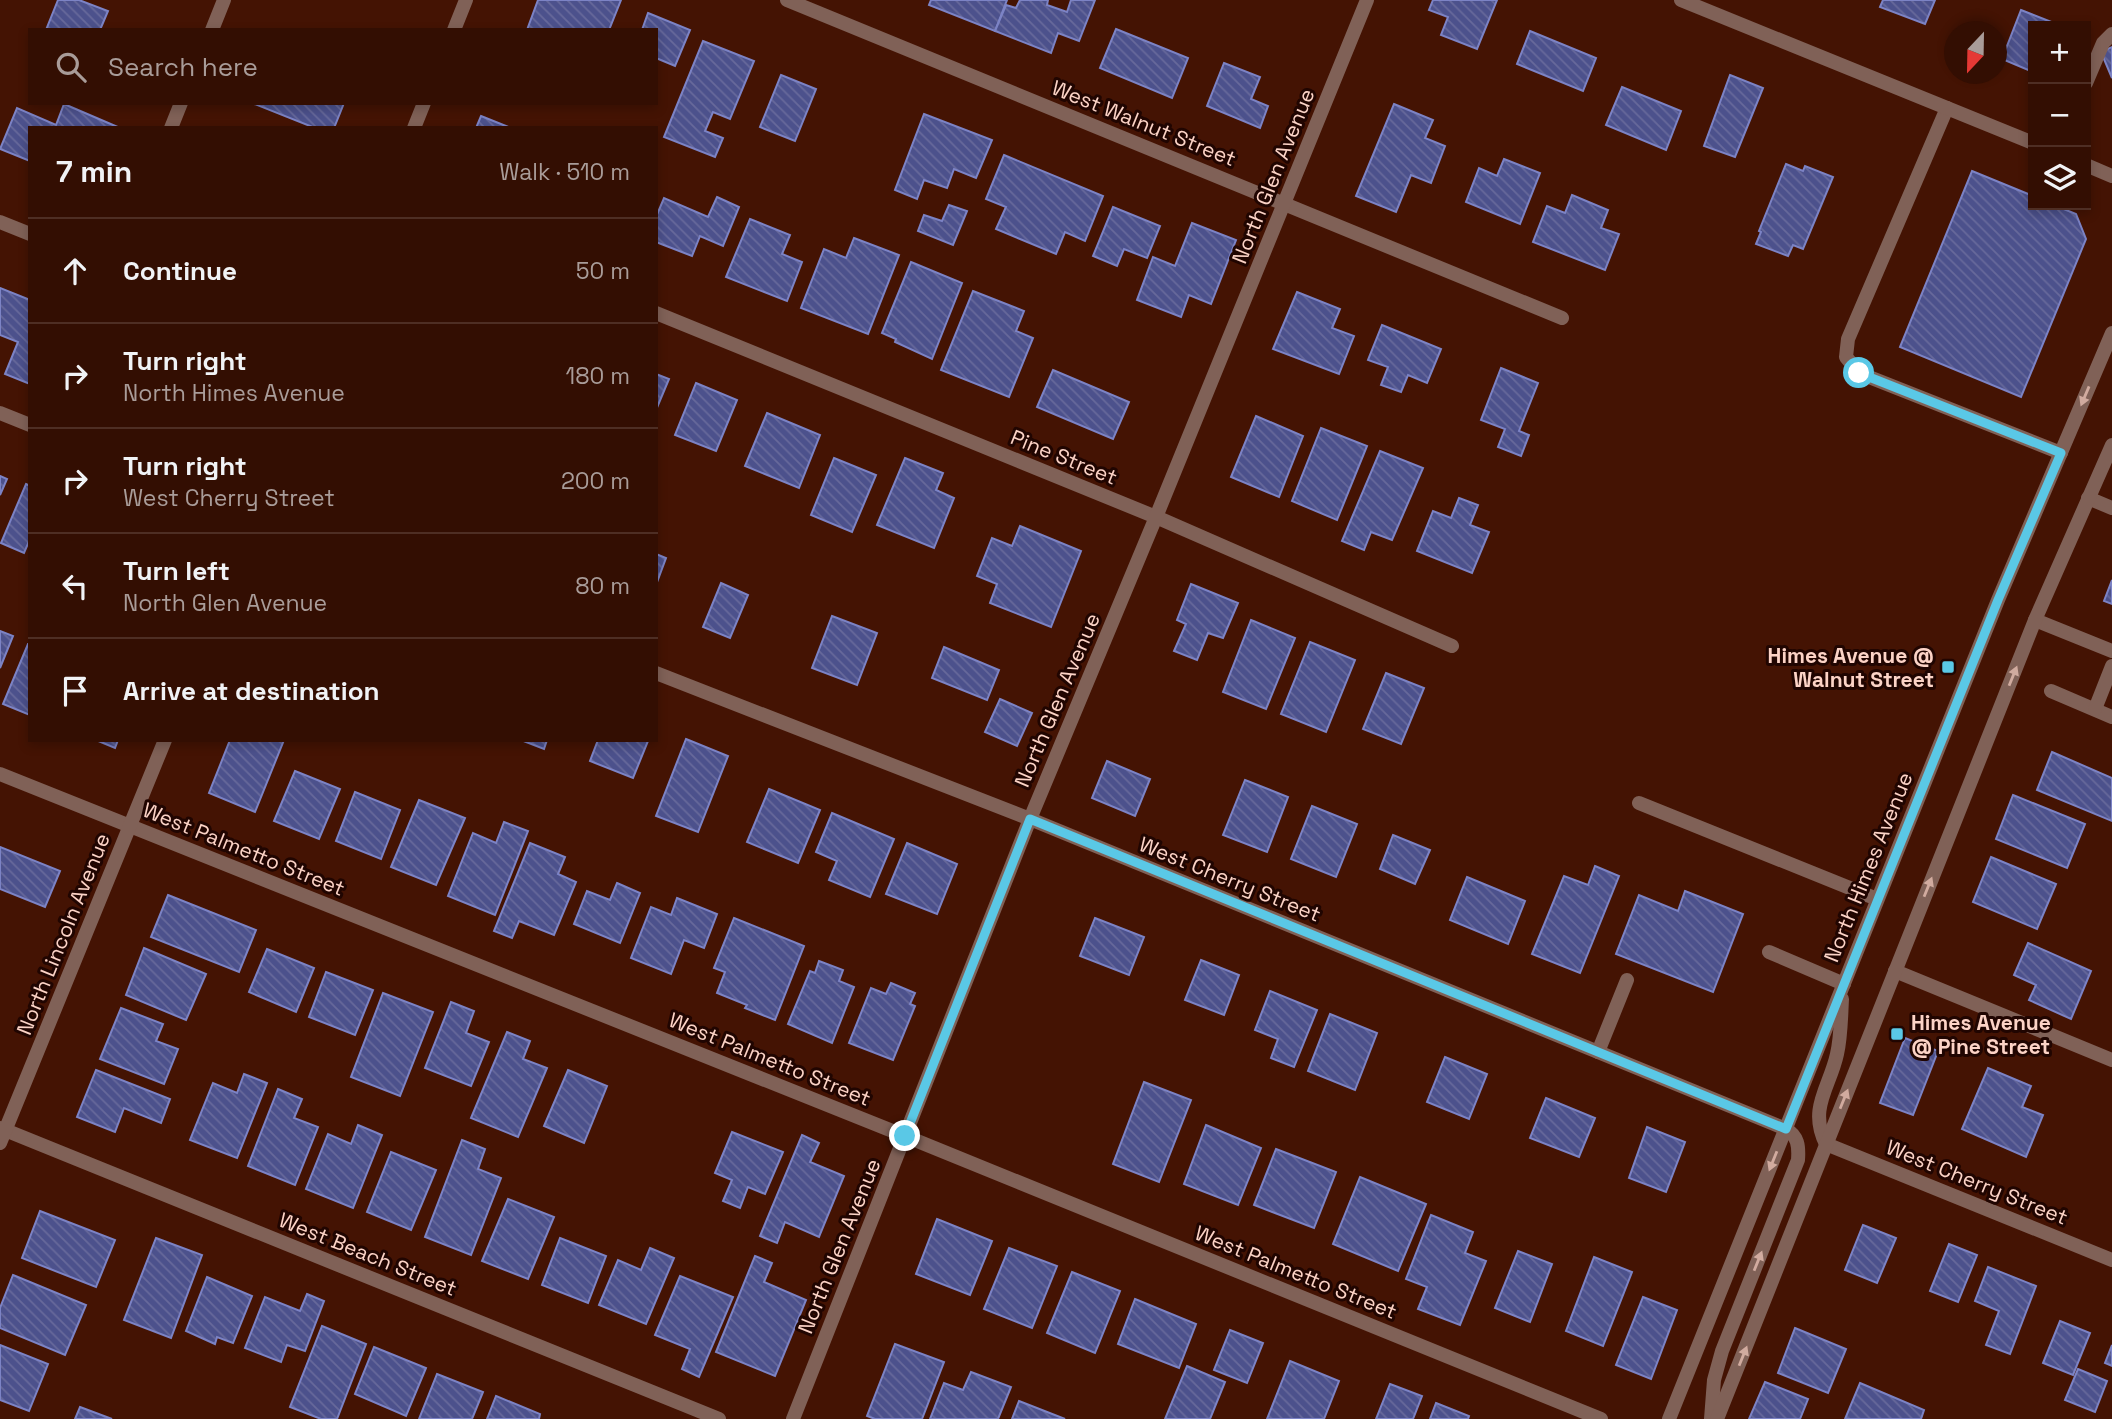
<!DOCTYPE html>
<html lang="en">
<head>
<meta charset="utf-8">
<style>
  body { margin:0; font-family:"Space Grotesk",sans-serif; background:#3b170c; color:#f1f3f6 }
  .controls { position:absolute; right:21px; top:21px; display:grid; overflow:hidden; border-radius:0px; box-shadow:0 4px 10px #0003 }
  .controls button { width:63px; height:63px; display:grid; place-items:center; padding:0; border:0; border-bottom:2px solid #4e2e24; background:#330e02; color:#f1f3f6; font:35px sans-serif }
  .compass { position:absolute; left:1944px; top:21px; width:63px; height:63px; border-radius:50%; background:#330e02; box-shadow:0 4px 10px #0003; rotate:202deg }
  .stop { position:absolute; width:21px; height:21px; margin:-16px; border:5px solid #5ac8e6; border-radius:50%; background:#fff }
  .stop.end { background:#5ac8e6; border-color:#fff; box-shadow:0 2px 7px #0008 }
  .list { margin:0; padding:0; list-style:none }
  h2 { display:flex; justify-content:space-between; align-items:center; height:91px; margin:0; padding:0 28px; font-size:30px }
  h2 small { font-size:23px; font-weight:400; color:#a99c99 }
  .list li { display:grid; grid-template-columns:46px 1fr auto; gap:21px; align-items:center; box-sizing:border-box; height:105px; padding:0 28px; border-top:2px solid #4e2e24 }
  .list b { display:block; font-size:26px; white-space:nowrap }
  .list p { margin:0; font-size:23px; white-space:nowrap; color:#a99c99 }
  .list em { font-size:23px; font-style:normal; color:#a99c99 }
  .icon { flex:none; width:38px; height:38px; fill:none; stroke:currentColor; stroke-width:2; stroke-linecap:round; stroke-linejoin:round }
  .map { position:relative; flex:none; width:2112px; height:1419px; overflow:hidden }
  .search { position:absolute; background:#330e02; box-shadow:0 4px 10px #0003; left:28px; top:28px; width:630px; height:77px; display:flex; align-items:center; gap:18px; box-sizing:border-box; padding:0 24px; border-radius:0px; color:#a99c99; font-size:26px }
  .panel { position:absolute; background:#330e02; box-shadow:0 4px 10px #0003; left:28px; top:126px; width:630px; height:616px; border-radius:0px }
  .map>svg:first-child { display:block }
  .building { fill:url(#building-back-hatch); stroke:#7c83c5; stroke-width:2 }
  .lines { fill:none; stroke-linecap:round; stroke-linejoin:round }
  .service { stroke:#806157; stroke-width:14 }
  .minor { stroke:#806157; stroke-width:14 }
  .tertiary { stroke:#806157; stroke-width:14 }
  .oneway { fill:#d1ab9f }
  .route { stroke:#5ac8e6; stroke-width:9 }
  .poi-dot { fill:#5ac8e6; stroke:#200501; stroke-width:2.5 }
  .labels { text-anchor:middle; dominant-baseline:central; stroke-width:6; stroke-linejoin:round; paint-order:stroke }
  .street-label { font-size:21px; fill:#fcd3c6; stroke:#200501 }
  .poi-label { font-size:21px; font-weight:bold; fill:#fcd3c6; stroke:#200501; text-anchor:end }
</style>
</head>
<body>
<div class="map">
<svg width="2112" height="1419" viewBox="0 0 2112 1419">
  <defs>
    <pattern id="building-back-hatch" width="6" height="6" patternUnits="userSpaceOnUse" patternTransform="scale(1.75)"><rect width="6" height="6" fill="#4c518c"/><path d="M-1 5l2 2M0 0l6 6M5-1l2 2" fill="none" stroke="#67699b"/></pattern>
  </defs>
  <rect width="100%" height="100%" fill="#441303"/>
  <g class="building">
    <path d="M58 0H79L108 11 100 30H46Z"/>
    <path d="M538 0H621L609 30H527Z"/>
    <path d="M931 0H1007L995 31 929 5Z"/>
    <path d="M1020 0H1048L1047 5 1067 12 1071 0H1095L1079 41 1058 33 1051 53 995 31 1006 5 1016 8Z"/>
    <path d="M1433 0H1497L1477 49 1441 35 1448 17 1429 10Z"/>
    <path d="M1883 0H1935L1925 24 1880 7Z"/>
    <path d="M2021 10 2054 23 2052 26H2033V72L2002 59Z"/>
    <path d="M648 13 690 30 675 66 656 58V30H642Z"/>
    <path d="M1116 29 1188 58 1172 98 1100 68Z"/>
    <path d="M1530 31 1596 58 1583 91 1517 64Z"/>
    <path d="M703 41 754 61 730 119 713 112 705 131 723 138 715 157 664 137Z"/>
    <path d="M2112 47V78L2101 52Z"/>
    <path d="M1224 63 1260 77 1251 99 1268 106 1260 128 1207 106Z"/>
    <path d="M781 75 816 89 795 141 760 127Z"/>
    <path d="M1730 75 1763 88 1735 157 1704 146Z"/>
    <path d="M1622 87 1681 111 1666 150 1606 125Z"/>
    <path d="M252 103H344L334 128H315Z"/>
    <path d="M64 104 120 128H30V161L0 149 17 108 56 125Z"/>
    <path d="M1394 104 1433 120 1425 138 1445 146 1431 183 1411 175 1396 212 1356 196Z"/>
    <path d="M924 114 992 140 976 178 954 169 947 188 924 180 917 199 895 190Z"/>
    <path d="M481 116 511 128H476Z"/>
    <path d="M1004 155 1103 196 1085 241 1065 232 1056 254 996 229 1006 207 986 199Z"/>
    <path d="M1504 159 1540 173 1520 224 1466 202 1479 168 1497 176Z"/>
    <path d="M1786 164 1803 171 1805 166 1833 177 1803 249 1793 245 1788 256 1756 244 1761 232 1759 231Z"/>
    <path d="M1972 171 2033 196V205H2054L2076 214 2086 239 2021 397 1900 347Z"/>
    <path d="M1572 195 1608 210 1601 228 1619 234 1605 270 1533 242 1547 206 1565 213Z"/>
    <path d="M717 197 739 207 723 246 700 236 692 256 656 242V217L664 198 708 217Z"/>
    <path d="M949 205 967 211 953 245 918 231 924 215 942 221Z"/>
    <path d="M1113 207 1160 226 1147 258 1124 249 1117 266 1093 256Z"/>
    <path d="M750 219 790 235 782 254 802 262 787 301 726 277Z"/>
    <path d="M1192 223 1236 240 1211 304 1189 295 1181 317 1137 300 1153 257 1175 266Z"/>
    <path d="M854 238 899 255 868 334 801 308 824 249 846 258Z"/>
    <path d="M911 262 962 283 932 359 895 342 896 339 882 333Z"/>
    <path d="M0 288 30 300V384L5 374 18 342 0 335Z"/>
    <path d="M973 291 1024 311 1016 331 1033 338 1009 397 941 370Z"/>
    <path d="M1297 292 1340 309 1332 328 1354 336 1339 374 1273 349Z"/>
    <path d="M1382 325 1441 349 1427 383 1408 375 1401 392 1381 385 1388 367 1368 360Z"/>
    <path d="M1501 368 1538 383 1519 431 1529 435 1521 456 1498 447 1505 429 1481 420Z"/>
    <path d="M1053 370 1129 402 1113 439 1037 407Z"/>
    <path d="M656 374 669 379 656 410Z"/>
    <path d="M696 383 737 400 716 451 675 435Z"/>
    <path d="M767 413 820 435 799 488 745 466Z"/>
    <path d="M1256 416 1303 436 1279 497 1231 477Z"/>
    <path d="M1321 428 1367 446 1337 520 1292 501Z"/>
    <path d="M1380 451 1423 468 1392 540 1371 532 1364 550 1342 541Z"/>
    <path d="M834 458 876 475 852 532 811 515Z"/>
    <path d="M905 458 943 473 936 490 954 498 934 548 877 525Z"/>
    <path d="M0 476 7 479 0 495Z"/>
    <path d="M26 484 30 486V539L24 553 1 543Z"/>
    <path d="M1459 498 1478 505 1470 525 1489 532 1472 573 1417 551 1433 511 1451 518Z"/>
    <path d="M1020 526 1081 551 1051 627 990 603 997 584 977 576 992 538 1012 546Z"/>
    <path d="M656 554 666 558 656 585Z"/>
    <path d="M2112 580V604L2104 601Z"/>
    <path d="M721 583 748 595 730 638 703 627Z"/>
    <path d="M1191 584 1238 603 1223 638 1208 633 1197 660 1174 651 1186 624 1177 620Z"/>
    <path d="M832 616 877 633 857 685 812 668Z"/>
    <path d="M1251 620 1295 638 1266 709 1223 692Z"/>
    <path d="M0 631 13 636 0 668Z"/>
    <path d="M1310 642 1355 660 1326 732 1281 714Z"/>
    <path d="M28 644H30V715L3 704Z"/>
    <path d="M944 647 999 670 987 700 932 678Z"/>
    <path d="M1386 673 1424 688 1401 744 1363 729Z"/>
    <path d="M1000 699 1032 713 1017 746 985 732Z"/>
    <path d="M686 739 728 756 698 832 656 816Z"/>
    <path d="M96 740H118L115 748Z"/>
    <path d="M230 740H284L255 812 209 793Z"/>
    <path d="M521 740H547L544 749Z"/>
    <path d="M598 740 648 741 633 778 590 761Z"/>
    <path d="M2052 752 2112 778V821L2037 790Z"/>
    <path d="M1107 761 1150 779 1135 816 1092 798Z"/>
    <path d="M295 771 340 789 319 839 274 821Z"/>
    <path d="M1245 780 1288 797 1267 852 1223 835Z"/>
    <path d="M769 789 820 810 798 863 747 842Z"/>
    <path d="M355 792 400 810 381 859 336 841Z"/>
    <path d="M2013 795 2085 824 2067 868 1996 839Z"/>
    <path d="M419 800 465 818 436 885 391 867Z"/>
    <path d="M1312 806 1357 824 1336 877 1291 859Z"/>
    <path d="M832 813 894 839 870 897 829 880 837 861 816 852Z"/>
    <path d="M504 822 528 831 495 915 448 896 473 833 496 843Z"/>
    <path d="M1393 835 1430 850 1415 884 1380 869Z"/>
    <path d="M530 843 565 857 558 874 576 882 554 935 519 921 512 938 494 931Z"/>
    <path d="M907 843 957 864 937 914 886 894Z"/>
    <path d="M0 847 60 871 45 907 0 889Z"/>
    <path d="M1991 857 2056 884 2037 929 1973 902Z"/>
    <path d="M1595 866 1619 876 1580 973 1532 954 1564 876 1588 885Z"/>
    <path d="M1467 877 1525 901 1508 944 1450 920Z"/>
    <path d="M617 883 640 893 620 943 574 924 587 891 610 900Z"/>
    <path d="M1685 891 1743 914 1713 992 1616 954 1639 895 1678 911Z"/>
    <path d="M168 895 256 930 239 972 151 937Z"/>
    <path d="M677 898 717 914 704 948 684 940 671 974 631 958 651 907 671 915Z"/>
    <path d="M734 918 804 946 775 1020 745 1008 747 1005 717 993 725 972 714 968Z"/>
    <path d="M1095 918 1144 937 1129 975 1080 956Z"/>
    <path d="M2028 943 2091 971 2071 1019 2029 1000 2036 985 2014 975Z"/>
    <path d="M144 948 206 974 186 1020 126 995Z"/>
    <path d="M267 949 314 968 296 1012 249 992Z"/>
    <path d="M1201 960 1239 975 1224 1015 1185 1000Z"/>
    <path d="M819 961 843 970 839 981 854 987 832 1043 788 1024 810 971 815 973Z"/>
    <path d="M326 972 373 990 355 1035 309 1017Z"/>
    <path d="M891 983 915 993 910 1004 915 1006 893 1060 849 1043 871 988 886 994Z"/>
    <path d="M1270 991 1317 1010 1294 1067 1271 1058 1278 1039 1255 1030Z"/>
    <path d="M383 993 433 1012 400 1096 351 1077Z"/>
    <path d="M451 1002 474 1011 466 1033 489 1042 471 1086 425 1068Z"/>
    <path d="M121 1008 163 1024 156 1041 178 1049 164 1084 100 1059Z"/>
    <path d="M1330 1014 1377 1033 1355 1090 1308 1071Z"/>
    <path d="M507 1032 530 1041 523 1059 547 1068 518 1137 471 1118Z"/>
    <path d="M1905 1038 1938 1051 1913 1115 1880 1103Z"/>
    <path d="M1445 1057 1487 1074 1469 1119 1427 1102Z"/>
    <path d="M1988 1068 2031 1086 2022 1107 2043 1115 2026 1157 1962 1129Z"/>
    <path d="M96 1070 170 1099 161 1123 124 1108 115 1132 77 1117Z"/>
    <path d="M568 1070 607 1086 584 1143 544 1126Z"/>
    <path d="M244 1074 267 1083 237 1158 190 1140 213 1083 237 1093Z"/>
    <path d="M1144 1082 1191 1100 1159 1182 1113 1164Z"/>
    <path d="M278 1089 302 1099 294 1118 318 1127 295 1185 248 1166Z"/>
    <path d="M1546 1098 1595 1118 1579 1157 1530 1138Z"/>
    <path d="M358 1125 382 1135 353 1208 306 1189 328 1134 351 1144Z"/>
    <path d="M1206 1125 1261 1148 1238 1205 1184 1184Z"/>
    <path d="M1647 1127 1685 1142 1666 1192 1629 1178Z"/>
    <path d="M732 1132 783 1152 765 1194 748 1187 740 1208 723 1201 732 1180 715 1173Z"/>
    <path d="M802 1135 819 1143 810 1162 844 1176 819 1237 785 1222 777 1243 760 1236Z"/>
    <path d="M462 1140 485 1149 478 1169 501 1178 471 1255 425 1237Z"/>
    <path d="M1276 1149 1336 1172 1314 1228 1254 1205Z"/>
    <path d="M391 1152 436 1170 411 1230 367 1212Z"/>
    <path d="M1360 1177 1426 1204 1398 1271 1333 1244Z"/>
    <path d="M508 1199 554 1217 528 1279 482 1261Z"/>
    <path d="M40 1211 115 1240 96 1287 22 1258Z"/>
    <path d="M1431 1215 1473 1232 1465 1253 1486 1261 1460 1325 1418 1309 1427 1287 1406 1279Z"/>
    <path d="M937 1219 992 1241 970 1295 916 1274Z"/>
    <path d="M1863 1225 1896 1238 1877 1283 1845 1270Z"/>
    <path d="M156 1238 202 1255 171 1338 124 1320Z"/>
    <path d="M560 1238 606 1256 588 1303 542 1285Z"/>
    <path d="M1949 1244 1977 1255 1958 1302 1930 1291Z"/>
    <path d="M650 1248 674 1258 646 1324 599 1305 618 1260 641 1270Z"/>
    <path d="M1009 1248 1057 1266 1032 1328 984 1309Z"/>
    <path d="M1518 1251 1552 1264 1530 1322 1495 1308Z"/>
    <path d="M755 1256 772 1263 764 1282 806 1300 775 1376 716 1352Z"/>
    <path d="M1594 1257 1632 1272 1603 1346 1566 1331Z"/>
    <path d="M1988 1267 2036 1286 2010 1354 1986 1345 1999 1311 1975 1301Z"/>
    <path d="M1072 1272 1120 1291 1095 1353 1047 1333Z"/>
    <path d="M13 1275 86 1305 65 1355 0 1328V1308Z"/>
    <path d="M680 1276 733 1297 699 1377 682 1369 690 1349 655 1335Z"/>
    <path d="M207 1277 252 1296 233 1343 217 1337 215 1344 186 1331Z"/>
    <path d="M307 1294 324 1301 305 1351 287 1345 281 1362 245 1348 265 1297 300 1311Z"/>
    <path d="M1643 1297 1677 1310 1651 1379 1616 1365Z"/>
    <path d="M1135 1299 1196 1324 1179 1368 1118 1344Z"/>
    <path d="M2060 1321 2090 1333 2073 1375 2043 1363Z"/>
    <path d="M322 1326 366 1344 337 1419H321L290 1407Z"/>
    <path d="M1795 1328 1846 1349 1828 1393 1778 1373Z"/>
    <path d="M1230 1330 1263 1343 1247 1383 1214 1370Z"/>
    <path d="M895 1344 944 1362 922 1419H875L867 1416Z"/>
    <path d="M0 1345 48 1364 29 1411 0 1400Z"/>
    <path d="M2112 1345V1366L2105 1363Z"/>
    <path d="M374 1347 426 1368 406 1416 355 1394Z"/>
    <path d="M1290 1361 1339 1381 1324 1419H1267Z"/>
    <path d="M1187 1366 1225 1382 1210 1419H1165Z"/>
    <path d="M2078 1369 2107 1381 2095 1412 2065 1400Z"/>
    <path d="M971 1372 1011 1387 998 1419H930L944 1383 963 1390Z"/>
    <path d="M437 1374 483 1392 472 1419H419Z"/>
    <path d="M1765 1382 1808 1399 1800 1419H1749Z"/>
    <path d="M1860 1383 1924 1410 1921 1419H1845Z"/>
    <path d="M1390 1384 1422 1396 1413 1419H1376Z"/>
    <path d="M496 1396 540 1414 539 1419H487Z"/>
    <path d="M1019 1401 1065 1419H1012Z"/>
    <path d="M1436 1403 1469 1416 1468 1419H1430Z"/>
    <path d="M80 1407 112 1419H75Z"/>
  </g>
  <g class="lines">
    <g class="service">
      <path d="M212 30 224 0"/>
      <path d="M2086 83 2103 43 2112 34"/>
      <path d="M1947 108 1848 339 1846 357 1859 373 2061 453"/>
      <path d="M171 128 181 103"/>
      <path d="M2088 498 2112 508"/>
      <path d="M2051 691 2112 717"/>
      <path d="M2095 709 2112 666"/>
      <path d="M1639 803 1877 899"/>
      <path d="M1769 952 1844 984"/>
      <path d="M1598 1052 1627 980"/>
    </g>
    <g class="minor">
      <path d="M787 0 1562 318"/>
      <path d="M1681 0 2033 143"/>
      <path d="M454 30 466 0"/>
      <path d="M414 128 424 103"/>
      <path d="M2086 165 2112 176"/>
      <path d="M0 222 30 234"/>
      <path d="M656 313 1156 517 1452 646"/>
      <path d="M0 413 30 425"/>
      <path d="M2035 620 2112 651"/>
      <path d="M656 673 1030 819 1786 1129"/>
      <path d="M0 774 905 1136 1601 1419"/>
      <path d="M1895 971 2112 1060"/>
      <path d="M0 1128 719 1419"/>
      <path d="M0 1143 165 740"/>
      <path d="M1826 1144 2112 1260"/>
      <path d="M793 1419 1030 819 1156 517 1367 0"/>
    </g>
    <g class="tertiary">
      <path d="M1826 1144C1808 1108 1830 1087 1837 1054 1841 1037 1841 1017 1842 999"/>
      <path d="M1669 1419 1998 600 2112 333"/>
      <path d="M1711 1419 1714 1380 1722 1351 1798 1160C1799 1146 1798 1136 1786 1129"/>
      <path d="M1717 1419 2035 620 2112 445"/>
    </g>
  </g>
  <defs><path id="oneway-solid" d="M-6-.8H1V-3.2L6.5 0L1 3.2V.8H-6Z" transform="scale(1.75)"/></defs>
  <g class="oneway">
    <use href="#oneway-solid" transform="translate(2085 396) rotate(113)"/>
    <use href="#oneway-solid" transform="translate(2013 676) rotate(-68)"/>
    <use href="#oneway-solid" transform="translate(1928 887) rotate(-68)"/>
    <use href="#oneway-solid" transform="translate(1844 1099) rotate(-68)"/>
    <use href="#oneway-solid" transform="translate(1773 1161) rotate(112)"/>
    <use href="#oneway-solid" transform="translate(1758 1261) rotate(-68)"/>
    <use href="#oneway-solid" transform="translate(1743 1356) rotate(-68)"/>
  </g>
  <g class="lines">
    <path class="route" d="M905 1136 1030 819 1786 1129 1998 600 2061 453 1859 373"/>
  </g>
  <g class="poi-dot">
    <rect x="1941" y="660" width="14" height="14" rx="3.5"/>
    <rect x="1890" y="1027" width="14" height="14" rx="3.5"/>
  </g>
  <g class="labels">
    <g class="street-label">
      <text transform="translate(1144 123) rotate(22)">West Walnut Street</text>
      <text transform="translate(1273 176) rotate(-68)">North Glen Avenue</text>
      <text transform="translate(1064 457) rotate(22)">Pine Street</text>
      <text transform="translate(1057 700) rotate(-67)">North Glen Avenue</text>
      <text transform="translate(244 849) rotate(22)">West Palmetto Street</text>
      <text transform="translate(1868 867) rotate(-68)">North Himes Avenue</text>
      <text transform="translate(1230 879) rotate(22)">West Cherry Street</text>
      <text transform="translate(63 934) rotate(-68)">North Lincoln Avenue</text>
      <text transform="translate(770 1059) rotate(22)">West Palmetto Street</text>
      <text transform="translate(1977 1182) rotate(22)">West Cherry Street</text>
      <text transform="translate(839 1246) rotate(-68)">North Glen Avenue</text>
      <text transform="translate(368 1254) rotate(22)">West Beach Street</text>
      <text transform="translate(1296 1272) rotate(22)">West Palmetto Street</text>
    </g>
    <g class="poi-label">
      <text x="1934" y="655">Himes Avenue @<tspan x="1934" dy="24">Walnut Street</tspan></text>
      <text x="1911" y="1022" text-anchor="start">Himes Avenue<tspan x="1911" dy="24">@ Pine Street</tspan></text>
    </g>
  </g>
</svg>
<div class="controls">
<button>+</button>
<button>−</button>
<button><svg class="icon" aria-label="layers" viewBox="0 0 24 24"><path d="M12 4l9 5-9 5-9-5zM3 14l9 5 9-5"/></svg></button>
</div>
<svg class="compass" viewBox="-18 -18 36 36"><path d="M0-13l5 13h-10z" fill="#e53935"/><path d="M0 13l5-13h-10z" fill="#a99c99"/></svg>
<div class="stop" style="left:1859px;top:373px"></div>
<div class="stop end" style="left:905px;top:1136px"></div>
<div class="search"><svg class="icon" aria-label="search" viewBox="0 0 24 24"><circle cx="10" cy="10" r="6"/><path d="M15 15l6 6"/></svg>Search here</div>
<section class="panel">
<h2>7 min<small>Walk · 510 m</small></h2>
<ul class="list">
<li><svg class="icon" aria-label="ahead" viewBox="0 0 24 24"><path d="M12 20V5M6 11l6-6 6 6"/></svg><div><b>Continue</b></div><em>50 m</em></li>
<li><svg class="icon" aria-label="right" viewBox="0 0 24 24"><path d="M7 20v-9h11M14 6l5 5-5 5"/></svg><div><b>Turn right</b><p>North Himes Avenue</p></div><em>180 m</em></li>
<li><svg class="icon" aria-label="right" viewBox="0 0 24 24"><path d="M7 20v-9h11M14 6l5 5-5 5"/></svg><div><b>Turn right</b><p>West Cherry Street</p></div><em>200 m</em></li>
<li><svg class="icon" aria-label="left" viewBox="0 0 24 24"><path d="M17 20v-9H6M10 6l-5 5 5 5"/></svg><div><b>Turn left</b><p>North Glen Avenue</p></div><em>80 m</em></li>
<li><svg class="icon" aria-label="arrive" viewBox="0 0 24 24"><path d="M6 21V4h12l-3 4 3 4H6"/></svg><div><b>Arrive at destination</b></div></li>
</ul>
</section>
</div>
</body>
</html>
